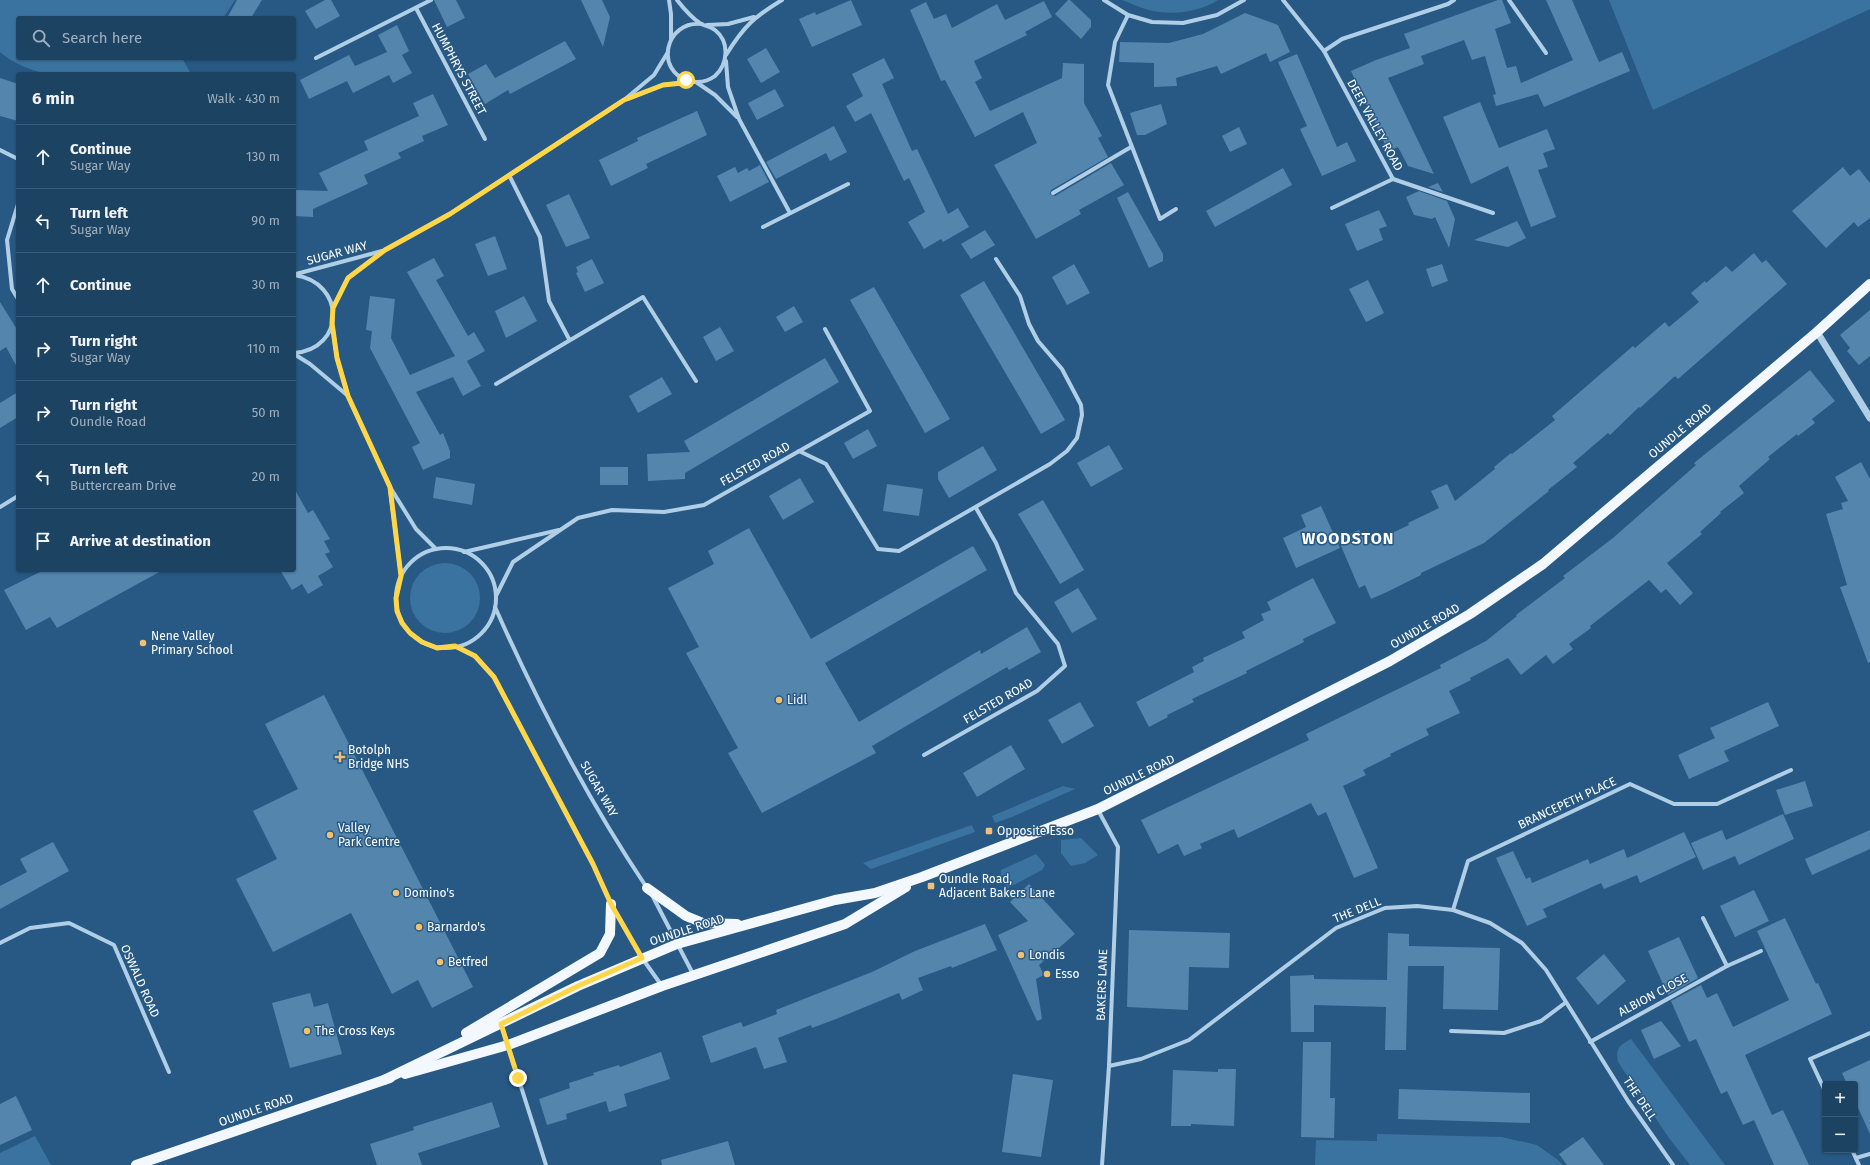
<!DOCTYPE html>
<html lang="en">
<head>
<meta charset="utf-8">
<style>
  body { margin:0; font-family:"Fira Sans",sans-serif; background:#254a69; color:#f1f3f6 }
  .controls { position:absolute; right:12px; bottom:12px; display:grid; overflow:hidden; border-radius:4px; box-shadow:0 1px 3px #0004 }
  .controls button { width:36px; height:36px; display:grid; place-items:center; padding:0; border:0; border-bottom:1px solid #3b5c78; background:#1d4363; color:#f1f3f6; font:20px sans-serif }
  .stop { position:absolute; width:12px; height:12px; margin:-9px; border:3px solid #ffd54a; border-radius:50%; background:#fff }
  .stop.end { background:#ffd54a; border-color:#fff; box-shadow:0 1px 4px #0008 }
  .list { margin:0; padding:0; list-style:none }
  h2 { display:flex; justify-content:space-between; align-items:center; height:52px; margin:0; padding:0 16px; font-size:17px }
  h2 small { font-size:13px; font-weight:400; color:#a0b0be }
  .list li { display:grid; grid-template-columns:26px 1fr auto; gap:12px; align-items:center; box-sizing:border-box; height:64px; padding:0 16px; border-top:1px solid #3b5c78 }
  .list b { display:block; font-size:15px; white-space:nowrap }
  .list p { margin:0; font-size:13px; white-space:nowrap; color:#a0b0be }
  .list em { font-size:13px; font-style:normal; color:#a0b0be }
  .icon { flex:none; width:22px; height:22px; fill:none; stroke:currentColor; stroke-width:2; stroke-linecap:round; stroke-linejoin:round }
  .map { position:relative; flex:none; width:1870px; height:1165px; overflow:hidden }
  .search { position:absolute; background:#1d4363; box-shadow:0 1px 3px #0004; left:16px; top:16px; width:280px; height:44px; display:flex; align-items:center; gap:10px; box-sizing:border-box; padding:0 14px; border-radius:4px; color:#a0b0be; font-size:15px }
  .panel { position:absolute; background:#1d4363; box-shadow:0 1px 3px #0004; left:16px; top:72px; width:280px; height:500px; border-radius:4px }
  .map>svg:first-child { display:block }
  .green { fill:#3b73a0 }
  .building { fill:#5385ad }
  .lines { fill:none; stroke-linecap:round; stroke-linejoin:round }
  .minor { stroke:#b0cfe7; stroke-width:4 }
  .tertiary { stroke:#b0cfe7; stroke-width:7 }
  .primary { stroke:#f2f8fe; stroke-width:10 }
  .route { stroke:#ffd54a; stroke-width:5 }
  .poi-dot { fill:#f0c075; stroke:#275984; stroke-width:1.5 }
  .labels { text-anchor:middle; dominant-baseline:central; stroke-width:3; stroke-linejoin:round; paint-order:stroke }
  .street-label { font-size:12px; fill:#fff; stroke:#275984 }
  .poi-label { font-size:12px; fill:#fff; stroke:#275984; text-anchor:start }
  .district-label { font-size:16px; font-weight:bold; letter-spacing:1px; fill:#fff; stroke:#275984 }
</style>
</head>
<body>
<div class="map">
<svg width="1870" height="1165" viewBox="0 0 1870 1165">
  <rect width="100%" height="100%" fill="#275984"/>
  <g class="green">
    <path d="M0 0H235L223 18H18V58H182L191 74H46C29 69 14 64 0 52Z"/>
    <path d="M1122 0H1218C1199 12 1171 16 1149 10 1140 8 1131 3 1122 0Z"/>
    <path d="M1609 0H1870V9L1653 110Z"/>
    <circle cx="445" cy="598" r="35"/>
    <path d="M1063 786 1075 789 1012 817 995 823 992 816Z"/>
    <path d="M972 825 975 832 871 869 863 863Z"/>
    <path d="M1081 838 1098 855 1085 863 1071 866 1061 853V840Z"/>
    <path d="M1036 854 1045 865 1042 870 1008 888 1001 878V870Z"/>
    <path d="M1631 1039 1725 1165H1690L1669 1138 1618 1062C1615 1048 1620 1045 1631 1039Z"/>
    <path d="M1377 1134 1501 1137 1537 1145 1558 1160 1563 1165H1315L1316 1140 1377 1141Z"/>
    <path d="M35 1136 51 1165H0V1153Z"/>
  </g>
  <g class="building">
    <path d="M237 0H262L251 18H227Z"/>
    <path d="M325 0H331L340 16 316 29 305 11Z"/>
    <path d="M434 0H456L465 18 447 27Z"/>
    <path d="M581 0H602L610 17 603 47Z"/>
    <path d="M851 0 862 25 812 47 799 19 815 12 816 15Z"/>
    <path d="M1068 0H1070L1091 20V27L1081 39 1055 14Z"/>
    <path d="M1498 0H1502L1511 23 1495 29 1507 68 1516 66 1521 83 1573 60 1546 0H1572L1599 62 1622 52 1630 71 1544 107 1538 94 1496 106 1493 95 1496 94 1485 56 1472 60 1464 40 1421 56 1424 64 1388 78 1434 174 1408 166 1398 147 1388 151 1351 71 1376 60 1410 48 1404 34Z"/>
    <path d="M1044 1 1052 17 1025 32 1027 35 974 61 982 78 975 82 990 111 1062 78 1063 63 1084 64V103L1102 136 1098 138 1108 157 1051 190 1050 194 1055 196 1111 163 1124 185 1079 210 1081 214 1036 239 994 165 1037 143 1023 112 975 137 945 80 941 81 910 10 926 2 934 19 946 14 952 28 997 4 1005 20Z"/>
    <path d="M1245 13 1278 25 1290 52 1270 62 1266 53 1221 74 1217 66 1176 78 1177 86 1154 87V63L1119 62 1120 42 1169 43 1203 34Z"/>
    <path d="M397 25 409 51 402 55 412 73 393 83 389 75 353 93 347 81 309 99 300 80 349 55 355 66 387 52 378 35Z"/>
    <path d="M565 41 576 59 510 94 508 90 485 104 468 74 486 64 495 78Z"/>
    <path d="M766 48 780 72 761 83 747 59Z"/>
    <path d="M1297 54 1337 147 1347 142 1356 161 1322 176 1300 129 1307 126 1278 62Z"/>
    <path d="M884 58 894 78 882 84 912 151 917 149 948 214 958 208 969 227 943 242 941 239 924 249 908 222 925 212 909 178 904 181 871 113 855 122 846 106 863 96 852 74Z"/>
    <path d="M0 78 18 84V121L0 116Z"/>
    <path d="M775 89 784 106 757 120 748 103Z"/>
    <path d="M433 94 448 125 422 136 424 141 398 153 401 158 364 175 368 184 313 209V217L294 216V190L328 191 319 173 368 150 364 141 419 116 413 103Z"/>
    <path d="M1480 102 1499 148 1547 129 1555 149 1543 153 1548 167 1538 170 1556 217 1531 227 1508 166 1471 184 1443 117Z"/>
    <path d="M1161 104 1167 124 1145 135H1137L1130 113Z"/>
    <path d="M697 111 707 135 646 164 648 168 611 186 599 160 638 141 637 138Z"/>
    <path d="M834 126 847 152 830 161 826 153 776 179 766 162Z"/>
    <path d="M1239 127 1247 144 1230 152 1222 136Z"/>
    <path d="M760 165 769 182 730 202 717 176 735 167 738 173 747 168 749 171Z"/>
    <path d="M1843 167 1850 176 1859 169 1870 183V218L1858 227 1854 222 1826 248 1792 211Z"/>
    <path d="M1283 168 1292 185 1215 227 1206 211Z"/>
    <path d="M1438 183 1443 192 1428 187Z"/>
    <path d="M1419 191 1447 201 1455 219 1449 248 1435 217 1432 219 1414 215 1406 197Z"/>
    <path d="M1128 192 1163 254V261L1149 268 1117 198Z"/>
    <path d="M569 194 590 238 566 247 546 205Z"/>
    <path d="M1379 210 1387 226 1379 229 1383 240 1357 251 1345 224Z"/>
    <path d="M1517 221 1526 238 1508 247 1474 240Z"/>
    <path d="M985 230 995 245 971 259 961 244Z"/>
    <path d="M495 236 507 269 488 276 475 244Z"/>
    <path d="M1754 253 1762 263 1766 260 1787 284 1678 379 1675 376 1640 408 1639 407 1610 435 1608 433 1573 463 1577 467 1548 490 1549 491 1484 543 1421 573V575L1387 592 1371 599 1365 585 1359 588 1338 539 1359 530 1366 545 1409 525 1408 523 1439 508 1431 491 1447 484 1455 501 1495 469 1494 467 1511 453 1512 454 1555 420 1552 416 1633 346 1635 348 1665 322 1669 327 1699 302 1691 293 1705 281 1706 283 1726 266 1732 272Z"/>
    <path d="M434 258 444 276 436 280 468 336 474 332 485 351 467 361 481 386 463 396 453 377 416 392 440 435 443 433 450 451V458L423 470 412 447 420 443 370 348 372 331 366 330 370 296 395 299 391 338 410 375 455 356 407 272Z"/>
    <path d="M592 259 604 283 585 292 576 273 578 272 576 267Z"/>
    <path d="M1074 264 1090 293 1067 305 1052 277Z"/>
    <path d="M1442 264 1448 281 1432 287 1426 269Z"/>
    <path d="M1368 280 1384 313 1366 322 1349 289Z"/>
    <path d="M984 281 1065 420 1041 434 960 295Z"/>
    <path d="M874 287 950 419 925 433 850 300Z"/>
    <path d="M524 296 537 321 506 338 495 311Z"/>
    <path d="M0 302 18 331V369L6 347 0 351Z"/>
    <path d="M794 306 803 322 785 332 776 317Z"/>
    <path d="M1870 310V356L1859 365 1847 351 1850 348 1840 335Z"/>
    <path d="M720 327 734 351 716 361 703 337Z"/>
    <path d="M825 358 839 382 685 473V479L648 481 647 454 690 452 684 441Z"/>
    <path d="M1810 370 1835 401 1812 419 1815 423 1798 436 1797 434 1768 457 1770 459 1739 486 1744 493 1720 512 1721 513 1700 532 1702 534 1667 563 1693 593 1680 605 1666 589 1661 593 1649 580 1590 626 1591 628 1569 644 1573 649 1553 664 1546 655 1521 675 1508 658 1470 678 1471 680 1449 691 1460 713 1426 729 1429 735 1390 754 1391 756 1363 770 1366 775 1343 786 1378 868 1354 878 1326 812 1318 816 1311 803 1238 838 1234 829 1200 844 1202 848 1184 856 1178 844 1158 854 1141 820 1309 740 1306 734 1441 668 1440 665 1486 641 1517 616 1516 615 1565 578 1563 576 1613 538 1696 465 1694 463Z"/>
    <path d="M662 377 672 394 638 413 629 396Z"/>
    <path d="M18 392V417L0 428V403Z"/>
    <path d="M868 429 877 446 853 459 844 443Z"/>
    <path d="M1109 445 1123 469 1091 487 1077 463Z"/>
    <path d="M983 446 997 470 949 498 938 479V472Z"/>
    <path d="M1861 462 1870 479V662L1868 663 1840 587 1847 585 1826 514 1843 509 1841 503 1848 501 1835 477Z"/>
    <rect x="600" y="467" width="28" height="18"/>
    <path d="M436 477 475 484 472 505 433 498Z"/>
    <path d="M800 478 814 502 783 520 769 496Z"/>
    <path d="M887 484 923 489 919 516 883 511Z"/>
    <path d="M294 488 308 513 313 510 330 539 324 541 330 552 325 554 333 567 318 576 323 585 308 594 302 584 292 590 280 570H294Z"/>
    <path d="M1043 500 1084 570 1060 584 1018 514Z"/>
    <path d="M1321 506 1340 548 1296 568 1283 538 1306 527 1301 515Z"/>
    <path d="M749 528 811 639 973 546 987 570 825 663 859 722 980 650 981 654 1027 627 1041 652 1009 670 1007 667 872 746 876 753 762 813 728 753 738 748 686 653 699 647 668 588 714 564 708 551Z"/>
    <path d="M44 570H163L57 628 50 617 26 630 4 590Z"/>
    <path d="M1313 578 1336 623 1303 639 1304 642 1246 671 1247 673 1192 699 1194 702 1167 715 1168 717 1149 727 1136 702 1194 672 1192 667 1204 661 1203 658 1245 638 1242 632 1264 620 1261 614 1271 610 1267 602Z"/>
    <path d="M1078 588 1097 619 1072 633 1054 602Z"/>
    <path d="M324 695 473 987 432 1008 418 980 392 994 351 913 273 952 236 879 277 859 253 811 298 789 265 724Z"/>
    <path d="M1080 702 1094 726 1062 744 1048 720Z"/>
    <path d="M1768 702 1779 726 1724 751 1729 761 1689 779 1678 755 1715 738 1710 728Z"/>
    <path d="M1011 745 1025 769 977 797 963 773Z"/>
    <path d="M1805 781 1813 806 1785 815 1776 790Z"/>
    <path d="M1783 814 1794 839 1739 865 1735 856 1703 870 1691 843 1722 830 1726 840Z"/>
    <path d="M1870 830V849L1812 875 1805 859Z"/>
    <path d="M1684 832 1696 857 1640 883 1637 875 1604 889 1601 883 1543 909 1547 917 1527 926 1496 858 1513 851 1526 879 1530 877 1532 883 1588 859 1590 864 1624 849 1627 858Z"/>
    <path d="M53 842 69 871 0 909V886L27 872 20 859Z"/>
    <path d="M1029 884 1075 934 1039 965 1044 975 1036 979 1042 1019 1037 1021 998 935 1028 921 1010 902Z"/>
    <path d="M1754 890 1769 921 1735 937 1720 906Z"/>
    <path d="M1785 918 1816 984 1818 983 1832 1014 1745 1055 1772 1115 1783 1110 1809 1165H1774L1754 1120 1743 1125 1727 1091 1721 1094 1696 1039 1689 1042 1671 1001 1701 985 1707 998 1717 993 1733 1027 1789 1000 1757 931Z"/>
    <path d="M985 924 997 950 952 968 951 966 918 978 923 990 902 1000 899 993 836 1019 812 1028 811 1025 778 1038 787 1062 764 1069 756 1047 711 1063 702 1036 741 1022 743 1027 777 1014 776 1010 872 972 915 951Z"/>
    <path d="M1129 930 1230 933 1229 968 1189 967 1188 1010 1127 1007Z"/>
    <path d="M1388 933 1409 934V946L1500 948 1498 1010 1443 1009 1444 966H1408L1406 1050H1385L1386 1007 1314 1005V1032H1291L1290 976 1314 975V979L1387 980Z"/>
    <path d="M1679 937 1698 978 1668 995 1648 951Z"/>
    <path d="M1604 954 1626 981 1598 1005 1576 978Z"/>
    <path d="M310 993 314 1007 328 1003 342 1054 290 1068 272 1003Z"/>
    <path d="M1661 1021 1681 1046 1654 1059 1641 1030Z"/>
    <path d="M1303 1042H1331L1330 1098H1335L1334 1138 1301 1137Z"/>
    <path d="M661 1052 670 1079 624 1094 627 1106 609 1112 606 1101 566 1114 567 1119 547 1125 539 1099 570 1088 569 1083 594 1075 593 1073 619 1065 620 1067Z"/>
    <path d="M1870 1060V1134L1855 1101V1084H1847L1842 1073Z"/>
    <path d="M1218 1069H1236L1234 1126 1191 1124V1126H1171L1173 1070 1218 1072Z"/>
    <path d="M1013 1074 1053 1080 1041 1157 1002 1152Z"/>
    <path d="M1399 1089 1530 1093V1123L1398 1119Z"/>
    <path d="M16 1096 32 1130 0 1145V1104Z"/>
    <path d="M492 1102 500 1127 418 1153 422 1165H377L370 1144 414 1130 413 1127Z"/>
    <path d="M1583 1137 1604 1165H1567L1559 1154Z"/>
    <path d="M728 1141 735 1165H662L661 1160Z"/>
  </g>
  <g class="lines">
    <g class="minor">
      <path d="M669 0 671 14V39"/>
      <path d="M677 0C684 9 692 18 701 24 706 26 711 27 715 30 730 42 728 64 715 76 707 82 698 83 689 81 654 71 665 20 702 24"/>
      <path d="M1104 0 1128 15 1152 22 1183 23 1217 15 1244 0"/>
      <path d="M1283 0 1324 51 1393 179 1493 213"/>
      <path d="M1509 0 1546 53"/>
      <path d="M416 8 485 139"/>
      <path d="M1128 15 1115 42 1108 85 1160 219 1176 209"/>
      <path d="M707 25 728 24 754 17"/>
      <path d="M1324 51 1342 39 1448 4 1454 0"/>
      <path d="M726 55C744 26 754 17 782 0"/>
      <path d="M316 58 431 0"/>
      <path d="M726 61 728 87 739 119 790 213"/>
      <path d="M696 82 715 95 737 117"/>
      <path d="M628 99 663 85 689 82"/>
      <path d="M0 150 18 159"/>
      <path d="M509 175 540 237 549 301 569 339"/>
      <path d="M1053 193 1131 147"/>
      <path d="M18 204 7 240 12 289 18 299"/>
      <path d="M1332 208 1393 179"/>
      <path d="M763 227 848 184"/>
      <path d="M296 274 382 251"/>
      <path d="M294 275C346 282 346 349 294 353"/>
      <path d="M333 308 348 278 385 250 450 214 624 100 654 75 668 52"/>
      <path d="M332 323 337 358 348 396 390 487 416 529 436 549"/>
      <path d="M294 354 310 364 347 395"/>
      <path d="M496 384 643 297 696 381"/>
      <path d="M799 451 826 464 878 549 899 551 1050 464 1067 451 1077 438 1082 415 1081 405 1062 369 1038 341 1029 324 1020 296 996 259"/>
      <path d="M390 489 401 575"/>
      <path d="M0 507 18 496"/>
      <circle cx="446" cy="598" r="50"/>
      <path d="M464 552 559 530"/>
      <path d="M496 596 513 562 578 518 612 510 664 512 704 505 870 411 825 329"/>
      <path d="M495 607C538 704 588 800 647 888"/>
      <path d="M455 646 475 656 494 677 593 864 611 904 642 958 662 986"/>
      <path d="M924 755 1037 691 1065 666 1058 644 1016 593 996 543 976 508"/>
      <path d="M1098 810 1118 847 1109 1066 1102 1165"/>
      <path d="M652 895 693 974"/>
      <path d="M1453 910 1468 861 1630 784 1674 804H1717L1791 770"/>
      <path d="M0 943 30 928 69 923 114 945 169 1072"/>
      <path d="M1727 966 1761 951"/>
      <path d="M501 1024 546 1165"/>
      <path d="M1451 1031 1504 1033 1541 1021 1565 1003"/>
      <path d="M1590 1042 1727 966 1703 918"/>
      <path d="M1109 1066 1141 1059 1189 1040 1336 928 1385 908 1417 906 1453 910 1490 923 1522 943 1546 970 1628 1101 1673 1165"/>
      <path d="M1825 1091 1810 1059 1870 1033"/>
      <path d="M1852 1150 1859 1165"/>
      <path d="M1856 1158 1870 1154"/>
    </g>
    <path class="tertiary" d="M1817 332 1870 418"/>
    <g class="primary">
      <path d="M647 888 686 916 703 923 737 924"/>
      <path d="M466 1033 600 953 610 934 611 904"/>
      <path d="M405 1074 508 1045 662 986 845 924 906 887"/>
      <path d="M384 1080 578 986 677 944 835 900 875 893 922 877 1098 809 1390 661 1470 614 1543 564 1817 332 1870 284"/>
      <path d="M136 1165 390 1078"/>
    </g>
  </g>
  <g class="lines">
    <path class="route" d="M518 1078 501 1024 578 986 642 958 611 904 593 864 494 677 475 656 455 646 437 648 422 642 410 633 402 623 397 611 396 598 401 576 390 487 348 396 337 358 332 323 333 308 348 278 385 250 450 214 624 100 663 85 692 82 686 80"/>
  </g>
  <g class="poi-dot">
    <circle cx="143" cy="643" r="4"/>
    <circle cx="779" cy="700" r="4"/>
    <path d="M338 751h4v4h4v4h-4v4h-4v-4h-4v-4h4z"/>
    <rect x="985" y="827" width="8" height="8" rx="2"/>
    <circle cx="330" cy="835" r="4"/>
    <rect x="927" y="882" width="8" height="8" rx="2"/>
    <circle cx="396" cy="893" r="4"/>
    <circle cx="419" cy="927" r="4"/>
    <circle cx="1021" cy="955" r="4"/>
    <circle cx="440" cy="962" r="4"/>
    <circle cx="1047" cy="974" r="4"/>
    <circle cx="307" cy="1031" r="4"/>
  </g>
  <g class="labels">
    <g class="street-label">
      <text transform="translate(459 69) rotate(62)">HUMPHRYS STREET</text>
      <text transform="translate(1375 125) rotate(61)">DEER VALLEY ROAD</text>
      <text transform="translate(337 253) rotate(-15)">SUGAR WAY</text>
      <text transform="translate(1680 431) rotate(-40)">OUNDLE ROAD</text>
      <text transform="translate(755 464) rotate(-29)">FELSTED ROAD</text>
      <text transform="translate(1425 626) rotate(-30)">OUNDLE ROAD</text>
      <text transform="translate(998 701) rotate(-30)">FELSTED ROAD</text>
      <text transform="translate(1139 775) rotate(-26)">OUNDLE ROAD</text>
      <text transform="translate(599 789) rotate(60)">SUGAR WAY</text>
      <text transform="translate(1567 803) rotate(-25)">BRANCEPETH PLACE</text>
      <text transform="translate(1357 910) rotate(-22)">THE DELL</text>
      <text transform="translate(687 930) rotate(-18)">OUNDLE ROAD</text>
      <text transform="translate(140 981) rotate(66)">OSWALD ROAD</text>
      <text transform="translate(1102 985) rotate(-88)">BAKERS LANE</text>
      <text transform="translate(1653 995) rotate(-28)">ALBION CLOSE</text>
      <text transform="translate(1640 1099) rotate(56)">THE DELL</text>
      <text transform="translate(256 1110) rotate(-19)">OUNDLE ROAD</text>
    </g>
    <g class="poi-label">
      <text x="151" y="636">Nene Valley<tspan x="151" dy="14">Primary School</tspan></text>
      <text x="787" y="700">Lidl</text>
      <text x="348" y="750">Botolph<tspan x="348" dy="14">Bridge NHS</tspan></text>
      <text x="338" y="828">Valley<tspan x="338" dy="14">Park Centre</tspan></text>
      <text x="997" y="831">Opposite Esso</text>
      <text x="939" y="879">Oundle Road,<tspan x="939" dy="14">Adjacent Bakers Lane</tspan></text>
      <text x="404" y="893">Domino's</text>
      <text x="427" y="927">Barnardo's</text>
      <text x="1029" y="955">Londis</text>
      <text x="448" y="962">Betfred</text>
      <text x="1055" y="974">Esso</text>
      <text x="315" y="1031">The Cross Keys</text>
    </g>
    <g class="district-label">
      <text x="1348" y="538">WOODSTON</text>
    </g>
  </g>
</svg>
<div class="controls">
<button>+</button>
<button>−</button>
</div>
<div class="stop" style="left:686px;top:80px"></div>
<div class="stop end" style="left:518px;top:1078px"></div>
<div class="search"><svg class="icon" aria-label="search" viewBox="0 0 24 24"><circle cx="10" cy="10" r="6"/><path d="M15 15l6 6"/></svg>Search here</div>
<section class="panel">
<h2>6 min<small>Walk · 430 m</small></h2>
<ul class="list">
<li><svg class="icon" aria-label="ahead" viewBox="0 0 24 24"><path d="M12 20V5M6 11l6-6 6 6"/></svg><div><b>Continue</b><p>Sugar Way</p></div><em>130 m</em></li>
<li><svg class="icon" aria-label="left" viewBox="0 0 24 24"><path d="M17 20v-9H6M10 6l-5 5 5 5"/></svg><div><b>Turn left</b><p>Sugar Way</p></div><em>90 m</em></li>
<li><svg class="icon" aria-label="ahead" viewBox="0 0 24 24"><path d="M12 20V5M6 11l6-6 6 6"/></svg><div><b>Continue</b></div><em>30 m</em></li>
<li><svg class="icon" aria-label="right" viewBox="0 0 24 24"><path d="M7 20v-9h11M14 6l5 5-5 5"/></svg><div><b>Turn right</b><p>Sugar Way</p></div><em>110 m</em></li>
<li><svg class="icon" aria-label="right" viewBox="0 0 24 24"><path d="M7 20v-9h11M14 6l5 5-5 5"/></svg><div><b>Turn right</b><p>Oundle Road</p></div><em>50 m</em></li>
<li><svg class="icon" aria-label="left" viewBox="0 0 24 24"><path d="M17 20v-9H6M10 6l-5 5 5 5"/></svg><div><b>Turn left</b><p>Buttercream Drive</p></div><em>20 m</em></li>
<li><svg class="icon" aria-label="arrive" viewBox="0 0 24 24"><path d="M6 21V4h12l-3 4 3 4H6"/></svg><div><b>Arrive at destination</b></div></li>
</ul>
</section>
</div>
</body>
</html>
